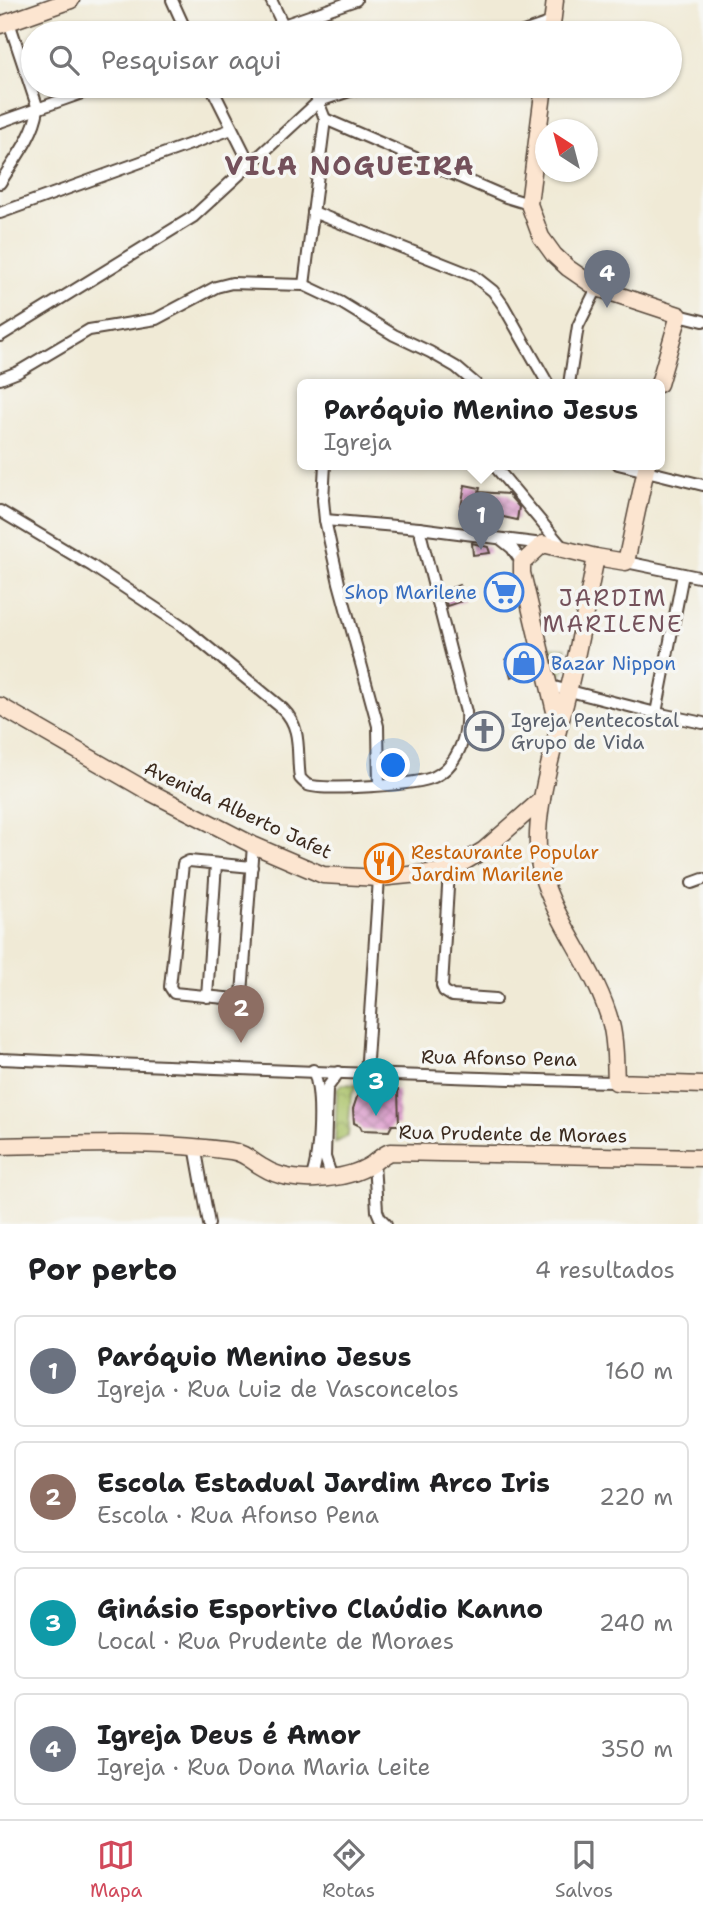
<!DOCTYPE html>
<html lang="pt">
<head>
<meta charset="utf-8">
<style>
  body { margin:0; font-family:"Shantell Sans",sans-serif; background:#f6f6f6; color:#202124 }
  .compass { position:absolute; left:535px; top:119px; width:63px; height:63px; border-radius:50%; background:#fff; box-shadow:0 2px 5px #0004; rotate:324deg }
  .you { position:absolute; left:394px; top:766px; width:24px; height:24px; margin:-18px; border:5px solid #fff; border-radius:50%; background:#1a73e8; box-shadow:0 0 0 10px #1a73e833 }
  .badge { display:grid; place-items:center; width:46px; height:46px; border-radius:50%; background:#d1495b; color:#fff; font-size:23px; font-weight:700 }
  .pin { position:absolute; translate:-50% -58px; filter:drop-shadow(0 2px 4px #0008) }
  .pin::after { content:''; position:absolute; top:37px; width:24px; height:21px; background:inherit; clip-path:polygon(0 0,100% 0,50% 100%) }
  .popup { position:absolute; left:297px; top:379px; width:368px; height:91px; box-sizing:border-box; display:grid; place-content:center; border-radius:10px; background:#fff; filter:drop-shadow(0 2px 5px #0005); font-size:23px; white-space:nowrap; color:#757577 }
  .popup b { font-size:26px; color:#202124 }
  .popup::after { content:''; position:absolute; left:50%; top:100%; margin-left:-14px; border:14px solid transparent; border-top-color:#fff }
  .list { margin:0; padding:0; list-style:none }
  h2 { display:flex; justify-content:space-between; align-items:center; height:91px; margin:0; padding:0 28px; font-size:30px }
  h2 small { font-size:23px; font-weight:400; color:#757577 }
  .list li { display:grid; grid-template-columns:46px 1fr auto; gap:21px; align-items:center; box-sizing:border-box; height:112px; margin:0 14px 14px; padding:0 14px; border:2px solid #e0e0e0; border-radius:10px }
  .list b { display:block; font-size:26px; white-space:nowrap }
  .list p { margin:0; font-size:23px; white-space:nowrap; color:#757577 }
  .list em { font-size:23px; font-style:normal; color:#757577 }
  .icon { flex:none; width:38px; height:38px; fill:none; stroke:currentColor; stroke-width:2; stroke-linecap:round; stroke-linejoin:round }
  .map { position:relative; flex:none; width:703px; height:1224px; overflow:hidden }
  .search { position:absolute; background:#fff; box-shadow:0 2px 5px #0004; left:21px; right:21px; top:21px; height:77px; display:flex; align-items:center; gap:18px; box-sizing:border-box; padding:0 24px; border-radius:38px; color:#757577; font-size:26px }
  .sheet { height:595px; background:#fff }
  nav { display:flex; justify-content:space-around; align-items:center; box-sizing:border-box; height:98px; border-top:2px solid #e0e0e0; background:#fff; font-size:19px; color:#757577 }
  nav a { display:grid; justify-items:center; gap:4px }
  nav .on { color:#d1495b }
  .map>svg:first-child { display:block }
  .park { fill:url(#park-crowns); stroke:#727642; stroke-width:2 }
  .building { fill:url(#building-cross-hatch) }
  .lines { fill:none; stroke-linecap:round; stroke-linejoin:round }
  .street-casing { stroke:#56473a; stroke-width:14 }
  .secondary-casing { stroke:#56473a; stroke-width:19 }
  .street { stroke:#fff; stroke-width:10 }
  .secondary { stroke:#fce5d0; stroke-width:16 }
  .labels { text-anchor:middle; dominant-baseline:central; stroke-width:7; stroke-linejoin:round; paint-order:stroke }
  .shop-label { font-size:19px; fill:#366cbe; stroke:#f6f6f2; text-anchor:end }
  .worship-label { font-size:19px; fill:#5b616d; stroke:#f6f6f2; text-anchor:start }
  .street-label { font-size:19px; fill:#3b2a1e; stroke:#f6f6f2 }
  .food-label { font-size:19px; fill:#c56008; stroke:#f6f6f2; text-anchor:start }
  .quarter-label { font-size:23px; letter-spacing:2px; fill:#74515b; stroke:#f6f6f2 }
  .district-label { font-size:26px; font-weight:bold; letter-spacing:2px; fill:#74515b; stroke:#f6f6f2 }
</style>
</head>
<body>
<div class="map">
<svg width="703" height="1224" viewBox="0 0 703 1224">
  <defs>
    <pattern id="park-crowns" width="20" height="18" patternUnits="userSpaceOnUse" patternTransform="scale(1.75)"><rect width="20" height="18" fill="#aac267"/><path d="M2 6a3 3 0 1 1 6 0M12 15a3 3 0 1 1 6 0" fill="none" stroke="#8c9e54"/></pattern>
    <pattern id="building-cross-hatch" width="8" height="8" patternUnits="userSpaceOnUse" patternTransform="scale(1.75)"><rect width="8" height="8" fill="#d9c"/><path d="M0 0l8 8M0 8l8-8" fill="none" stroke="#b47da5"/></pattern>
  </defs>
  <rect width="100%" height="100%" fill="#f6f6f2"/>
  <filter id="ink" filterUnits="userSpaceOnUse"><feTurbulence type="fractalNoise" baseFrequency=".0143" numOctaves="2"/><feDisplacementMap in="SourceGraphic" scale="14" xChannelSelector="R" yChannelSelector="G"/><feConvolveMatrix kernelMatrix="1 2 1 2 8 2 1 2 1" color-interpolation-filters="sRGB"/></filter>
  <filter id="wash" filterUnits="userSpaceOnUse"><feTurbulence type="fractalNoise" baseFrequency=".00686" numOctaves="4" result="noise"/><feDisplacementMap in="SourceGraphic" scale="28" xChannelSelector="R" yChannelSelector="G"/><feGaussianBlur stdDeviation="1.57" result="paint"/><feColorMatrix in="noise" values="0 0 0 0 0 0 0 0 0 0 0 0 0 0 0 0 0 1.4 0 .05"/><feComposite in="paint" operator="in"/></filter>
  <g filter="url(#wash)">
    <rect width="100%" height="100%" fill="#f0ead6"/>
    <g class="park">
      <path d="M549 647 566 648 564 669 560 678 554 670Z"/>
      <path d="M343 1084 357 1085 351 1096 348 1136 335 1143 337 1088Z"/>
    </g>
    <g id="blocks">
      <g class="building">
        <path d="M465 485 480 488 479 492 508 494 519 507 517 520 494 515 493 521 460 513Z"/>
        <path d="M472 543 488 547 490 553 473 555Z"/>
        <path d="M513 583 516 594 492 600 490 590Z"/>
        <path d="M459 585 465 600 447 606 443 591Z"/>
        <path d="M530 652 534 670 511 677 506 659Z"/>
        <path d="M476 723 495 727 493 739 474 735Z"/>
        <path d="M364 1090H398L399 1125H392L389 1131 362 1130 360 1126 354 1123 353 1109 357 1097Z"/>
      </g>
    </g>
  </g>
  <g filter="url(#ink)">
    <use href="#blocks" fill-opacity="0" stroke="#56473a" stroke-width="2"/>
    <g class="lines">
      <defs>
        <g id="street">
          <path d="M172 0 187 33"/>
          <path d="M271 0 287 33"/>
          <path d="M283 25 356 0"/>
          <path d="M520 33 552 22"/>
          <path d="M211 86 250 164"/>
          <path d="M325 119 506 197 529 204"/>
          <path d="M0 122 102 86"/>
          <path d="M0 183C14 160 34 136 38 109L9 22"/>
          <path d="M313 212 474 276 493 291 503 305 548 384"/>
          <path d="M0 213 232 129"/>
          <path d="M304 285 325 119 312 86"/>
          <path d="M679 315 703 321"/>
          <path d="M0 336 193 217 319 101 365 86"/>
          <path d="M0 379 18 372 89 330 156 319 216 287 232 283 304 285 340 302 394 335 430 352 456 367 476 384"/>
          <path d="M569 384 578 326 597 288"/>
          <path d="M325 464 323 500 325 520 339 583 378 726 379 785"/>
          <path d="M493 464 563 548"/>
          <path d="M618 464 703 485"/>
          <path d="M0 511 92 566 181 625 283 709C303 729 296 753 300 778 303 781 304 783 308 785 323 791 418 785 434 777 457 766 468 736 466 712L419 528"/>
          <path d="M325 520 419 528 543 544"/>
          <path d="M502 540 512 548 522 563"/>
          <path d="M626 562 703 578"/>
          <path d="M550 686 656 713 703 723"/>
          <path d="M656 713 683 574"/>
          <path d="M252 867 189 861 183 864 170 987 174 993 235 999 240 997 242 994 253 845"/>
          <path d="M449 871 442 986 444 991 452 996 496 999"/>
          <path d="M692 883 703 879"/>
          <path d="M207 997 216 864"/>
          <path d="M0 1059C206 1068 411 1077 616 1082"/>
          <path d="M366 1075 379 878"/>
          <path d="M195 1146 209 1224"/>
          <path d="M374 1163 377 1211 380 1218 386 1224"/>
          <path d="M332 1178 325 1157 327 1088 339 1072"/>
          <path d="M311 1179C320 1156 323 1093 313 1070"/>
        </g>
        <g id="secondary">
          <path d="M0 25 71 0"/>
          <path d="M551 33 555 0"/>
          <path d="M544 86 529 204 541 237 554 255 568 268 597 288 679 315 659 384"/>
          <path d="M596 557C587 602 579 648 568 692 556 743 527 824 542 875 558 927 597 970 611 1024 616 1043 615 1063 616 1082L703 1085"/>
          <path d="M0 706 144 789 253 845 323 875 379 878 449 871 484 850 542 799"/>
          <path d="M558 724 522 573V563L543 544 596 557 626 562 647 464"/>
          <path d="M0 1146C77 1145 155 1140 231 1151 246 1153 252 1162 264 1168 278 1177 299 1180 316 1179 336 1178 356 1175 372 1164 379 1159 382 1155 390 1152L703 1158"/>
        </g>
      </defs>
      <use href="#street" class="street-casing"/>
      <use href="#secondary" class="secondary-casing"/>
      <use href="#street" class="street"/>
      <use href="#secondary" class="secondary"/>
    </g>
  </g>
  <defs>
    <symbol id="supermarket-ring" viewBox="-11 -11 22 22"><circle r="9.5" fill="#f6f6f2" stroke="#3f7fe0" stroke-width="1.5"/><path d="M-6-5.5h2.5l.6 2H6L4.5 2H-2.5L-4.4-4H-6ZM-1.5 3.2a1.3 1.3 0 1 0 .1 0ZM3 3.2a1.3 1.3 0 1 0 .1 0Z" fill="#3f7fe0"/></symbol>
    <symbol id="shop-ring" viewBox="-11 -11 22 22"><circle r="9.5" fill="#f6f6f2" stroke="#3f7fe0" stroke-width="1.5"/><path d="M-5-2.5h2.3a2.7 3.5 0 0 1 5.4 0H5L5.5 6h-11ZM-1.5-2.5h3a1.5 2.3 0 0 0-3 0Z" fill="#3f7fe0"/></symbol>
    <symbol id="church-ring" viewBox="-11 -11 22 22"><circle r="9.5" fill="#f6f6f2" stroke="#6b7280" stroke-width="1.5"/><path d="M-1.2-6h2.4v3.5h3.3v2.4h-3.3V6h-2.4V-.1h-3.3v-2.4h3.3Z" fill="#6b7280"/></symbol>
    <symbol id="restaurant-ring" viewBox="-11 -11 22 22"><circle r="9.5" fill="#f6f6f2" stroke="#e8710a" stroke-width="1.5"/><path d="M-5-6h1v4h1v-4h1v4h1v-4h1v5L-1.5 .5V6h-2V.5L-5-1ZM5-6V6H3V1.5H1.5Q1.5-4 5-6Z" fill="#e8710a"/></symbol>
  </defs>
  <g fill-rule="evenodd">
    <use href="#supermarket-ring" x="482" y="570" width="44" height="44"/>
    <use href="#shop-ring" x="502" y="641" width="44" height="44"/>
    <use href="#church-ring" x="462" y="709" width="44" height="44"/>
    <use href="#restaurant-ring" x="362" y="841" width="44" height="44"/>
  </g>
  <g class="labels">
    <g class="shop-label">
      <text x="477" y="592">Shop Marilene</text>
      <text x="551" y="663" text-anchor="start">Bazar Nippon</text>
    </g>
    <g class="worship-label">
      <text x="511" y="720">Igreja Pentecostal<tspan x="511" dy="22">Grupo de Vida</tspan></text>
    </g>
    <g class="street-label">
      <text transform="translate(238 810) rotate(25)">Avenida Alberto Jafet</text>
      <text transform="translate(499 1058) rotate(1)">Rua Afonso Pena</text>
      <text transform="translate(513 1134) rotate(1)">Rua Prudente de Moraes</text>
    </g>
    <g class="food-label">
      <text x="411" y="852">Restaurante Popular<tspan x="411" dy="22">Jardim Marilene</tspan></text>
    </g>
    <g class="quarter-label">
      <text x="613" y="598">JARDIM<tspan x="613" dy="26">MARILENE</tspan></text>
    </g>
    <g class="district-label">
      <text x="350" y="165">VILA NOGUEIRA</text>
    </g>
  </g>
</svg>
<svg class="compass" viewBox="-18 -18 36 36"><path d="M0-13l5 13h-10z" fill="#e53935"/><path d="M0 13l5-13h-10z" fill="#757577"/></svg>
<div class="you"></div>
<div class="pin badge" style="left:481px;top:550px;background:#6b7280">1</div>
<div class="popup"><b>Paróquio Menino Jesus</b>Igreja</div>
<div class="pin badge" style="left:241px;top:1043px;background:#8d6e63">2</div>
<div class="pin badge" style="left:376px;top:1116px;background:#0f9aa8">3</div>
<div class="pin badge" style="left:607px;top:308px;background:#6b7280">4</div>
<div class="search"><svg class="icon" aria-label="search" viewBox="0 0 24 24"><circle cx="10" cy="10" r="6"/><path d="M15 15l6 6"/></svg>Pesquisar aqui</div>
</div>
<section class="sheet">
<h2>Por perto<small>4 resultados</small></h2>
<ul class="list">
<li><span class="badge" style="background:#6b7280">1</span><div><b>Paróquio Menino Jesus</b><p>Igreja · Rua Luiz de Vasconcelos</p></div><em>160 m</em></li>
<li><span class="badge" style="background:#8d6e63">2</span><div><b>Escola Estadual Jardim Arco Iris</b><p>Escola · Rua Afonso Pena</p></div><em>220 m</em></li>
<li><span class="badge" style="background:#0f9aa8">3</span><div><b>Ginásio Esportivo Claúdio Kanno</b><p>Local · Rua Prudente de Moraes</p></div><em>240 m</em></li>
<li><span class="badge" style="background:#6b7280">4</span><div><b>Igreja Deus é Amor</b><p>Igreja · Rua Dona Maria Leite</p></div><em>350 m</em></li>
</ul>
</section>
<nav>
<a class="on"><svg class="icon" aria-label="map" viewBox="0 0 24 24"><path d="M3 6l6-2 6 2 6-2v14l-6 2-6-2-6 2zM9 4v14M15 6v14"/></svg>Mapa</a>
<a><svg class="icon" aria-label="directions" viewBox="0 0 24 24"><path d="M12 3l9 9-9 9-9-9zM9 14v-3h6M13 9l2 2-2 2"/></svg>Rotas</a>
<a><svg class="icon" aria-label="saved" viewBox="0 0 24 24"><path d="M7 4h10v16l-5-4-5 4z"/></svg>Salvos</a>
</nav>
</body>
</html>
